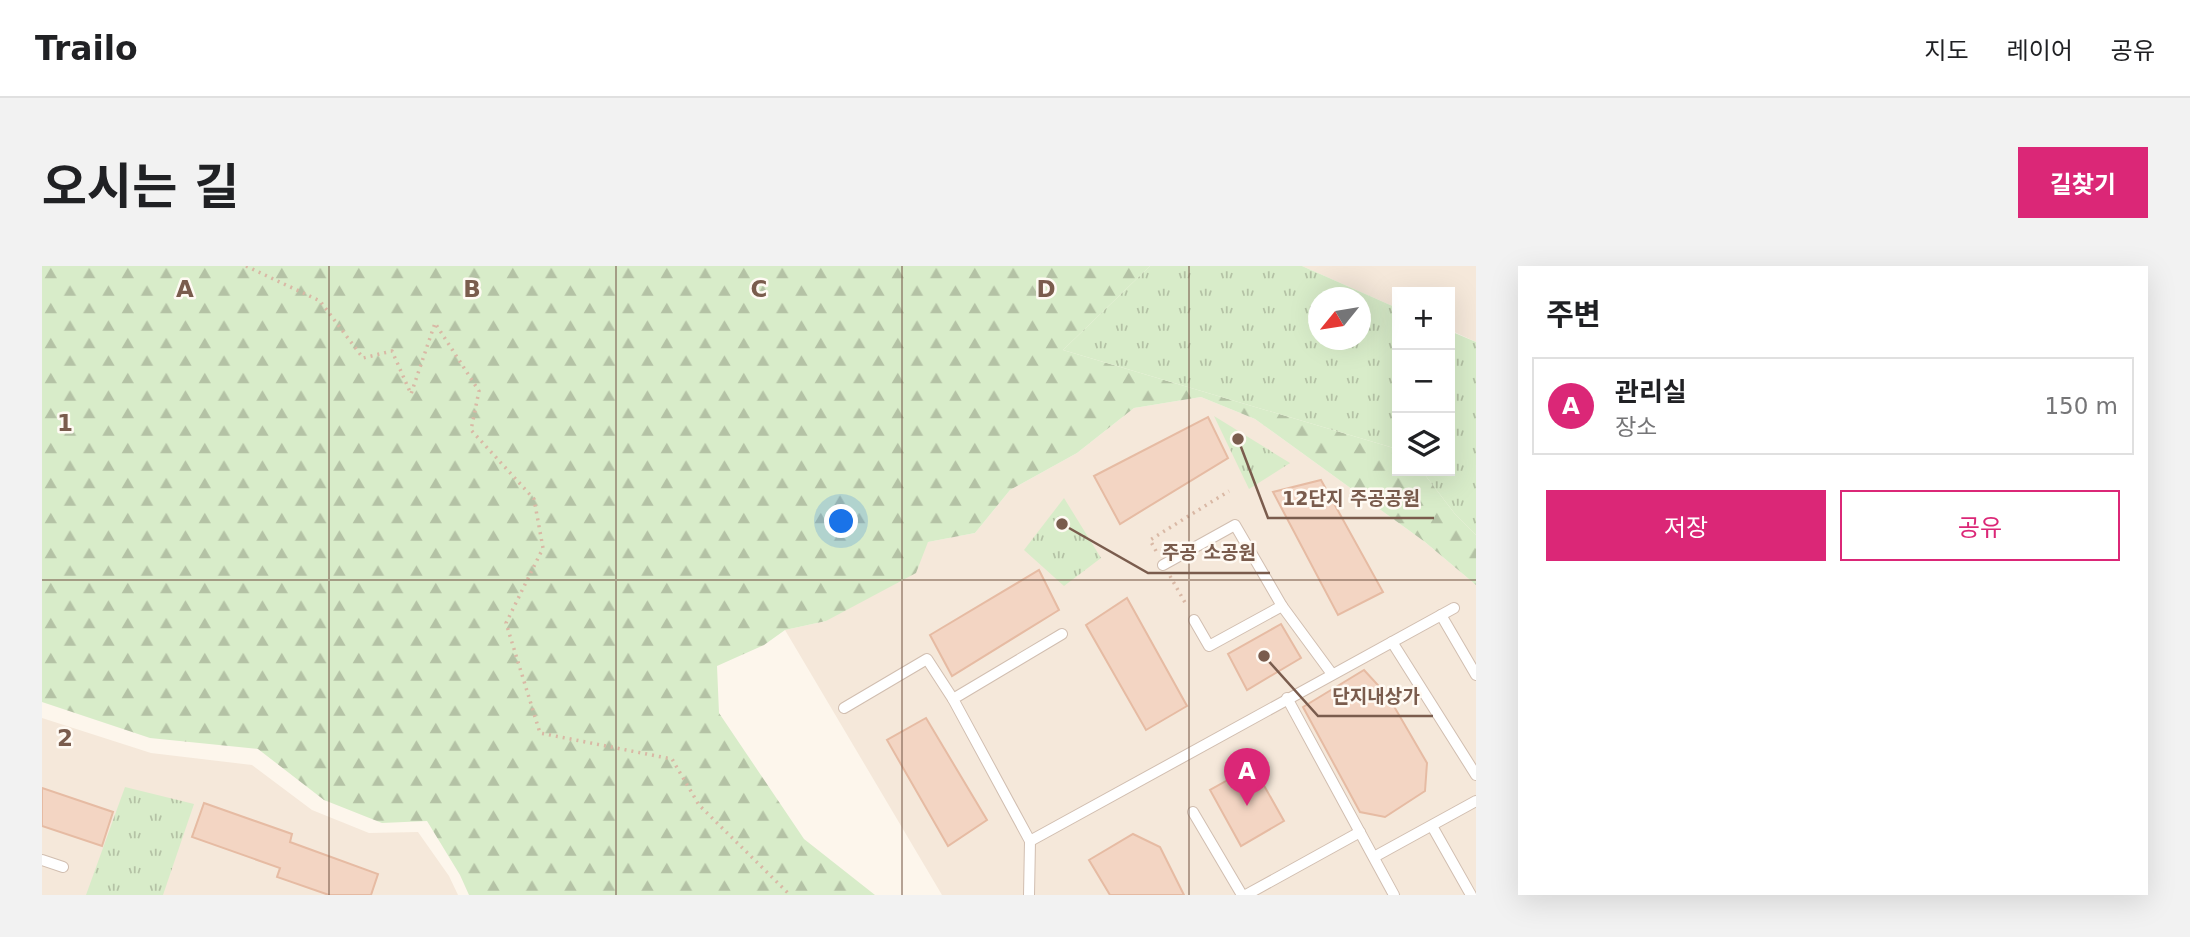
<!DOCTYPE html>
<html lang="ko">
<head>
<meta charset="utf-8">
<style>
  body { margin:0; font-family:"DejaVu Sans","Noto Sans KR",sans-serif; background:#f2f2f2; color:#202124 }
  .controls { position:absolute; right:21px; top:21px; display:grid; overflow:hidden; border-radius:0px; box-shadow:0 7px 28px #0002 }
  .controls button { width:63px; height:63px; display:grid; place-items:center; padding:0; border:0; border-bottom:2px solid #e0e0e0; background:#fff; color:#202124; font:35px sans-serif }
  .compass { position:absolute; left:1266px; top:21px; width:63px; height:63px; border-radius:50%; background:#fff; box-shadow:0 7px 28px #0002; rotate:240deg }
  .you { position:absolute; left:800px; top:256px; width:24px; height:24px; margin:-18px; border:5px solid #fff; border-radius:50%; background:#1a73e8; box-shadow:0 0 0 10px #1a73e833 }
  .badge { display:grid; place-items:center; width:46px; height:46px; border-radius:50%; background:#db2777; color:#fff; font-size:23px; font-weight:700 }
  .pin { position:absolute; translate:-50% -58px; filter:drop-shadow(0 2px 4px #0008) }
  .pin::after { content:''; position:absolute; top:37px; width:24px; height:21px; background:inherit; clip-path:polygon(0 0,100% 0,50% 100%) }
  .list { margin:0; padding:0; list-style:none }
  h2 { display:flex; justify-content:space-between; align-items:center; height:91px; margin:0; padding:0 28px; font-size:30px }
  h2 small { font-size:23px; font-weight:400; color:#757577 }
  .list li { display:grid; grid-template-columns:46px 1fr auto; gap:21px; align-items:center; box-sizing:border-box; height:98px; margin:0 14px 14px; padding:0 14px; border:2px solid #e0e0e0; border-radius:0px }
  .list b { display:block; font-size:26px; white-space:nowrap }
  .list p { margin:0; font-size:23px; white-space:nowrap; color:#757577 }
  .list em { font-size:23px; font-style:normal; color:#757577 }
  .actions { display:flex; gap:14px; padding:21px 28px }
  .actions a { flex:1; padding:16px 0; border:2px solid #db2777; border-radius:0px; text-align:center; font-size:24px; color:#db2777 }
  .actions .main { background:#db2777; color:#fff }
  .icon { flex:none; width:38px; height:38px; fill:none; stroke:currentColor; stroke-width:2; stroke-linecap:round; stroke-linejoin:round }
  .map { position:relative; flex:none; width:1434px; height:629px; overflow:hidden; border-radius:0px }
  header { display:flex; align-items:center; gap:42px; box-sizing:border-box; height:98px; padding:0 35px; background:#fff; border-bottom:2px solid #e0e0e0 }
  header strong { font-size:33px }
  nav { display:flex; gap:38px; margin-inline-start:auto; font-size:24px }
  .intro { display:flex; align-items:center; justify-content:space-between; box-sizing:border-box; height:168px; padding:0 42px }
  h1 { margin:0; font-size:49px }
  .button { padding:18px 32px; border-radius:0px; background:#db2777; color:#fff; font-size:24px; font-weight:700 }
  main { display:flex; gap:42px; padding:0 42px }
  aside { flex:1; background:#fff; border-radius:0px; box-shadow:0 7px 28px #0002 }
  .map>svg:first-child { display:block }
  .residential { fill:#f5e8da }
  .forest { fill:url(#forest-firs) }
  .park { fill:url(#park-tufts); fill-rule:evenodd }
  .building { fill:#f3d5c3; stroke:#e6bba3; stroke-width:2 }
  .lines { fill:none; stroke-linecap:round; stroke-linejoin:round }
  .service-casing { stroke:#d1beb0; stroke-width:12 }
  .path { stroke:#d9b8a5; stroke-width:3.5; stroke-dasharray:2 5; stroke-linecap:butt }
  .service { stroke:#fff; stroke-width:10 }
  .grid { fill:none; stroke:#7a5c4d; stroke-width:2; stroke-opacity:0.55 }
  .grid-label { font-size:23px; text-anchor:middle; font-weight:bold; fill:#7a5c4d; stroke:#fffaf3; stroke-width:5; stroke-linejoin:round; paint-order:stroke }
  .leader { fill:none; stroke:#7a5c4d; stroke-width:2.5 }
  .callout-dot { fill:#7a5c4d; stroke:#fffaf3; stroke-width:2.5 }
  .callout-label { font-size:19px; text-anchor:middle; font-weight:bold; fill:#7a5c4d; stroke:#fffaf3; stroke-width:5; stroke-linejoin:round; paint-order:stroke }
</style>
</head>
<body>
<header>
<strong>Trailo</strong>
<nav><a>지도</a><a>레이어</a><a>공유</a></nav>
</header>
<div class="intro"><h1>오시는 길</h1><a class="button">길찾기</a></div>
<main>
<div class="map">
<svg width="1434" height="629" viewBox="0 0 1434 629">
  <defs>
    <pattern id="forest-firs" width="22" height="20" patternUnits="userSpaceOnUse" patternTransform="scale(1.75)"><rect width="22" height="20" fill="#d8ecc9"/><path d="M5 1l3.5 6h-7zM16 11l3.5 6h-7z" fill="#b4c2a5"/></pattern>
    <pattern id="park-tufts" width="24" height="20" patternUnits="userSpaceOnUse" patternTransform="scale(1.75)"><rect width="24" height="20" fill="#d8ecc9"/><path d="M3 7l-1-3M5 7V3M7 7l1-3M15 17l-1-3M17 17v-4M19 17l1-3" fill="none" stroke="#b4c2a5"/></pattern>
  </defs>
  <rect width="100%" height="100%" fill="#fdf6ec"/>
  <g class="residential">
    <path d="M1260 0H1434V76L1408 64V26H1355V42Z"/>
    <path d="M1159 131 1213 153 1383 276 1434 319V629H900L743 364 784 355 886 276 933 267 968 224 1035 187 1092 142Z"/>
    <path d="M0 452 109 487 210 499 270 544 327 567 376 566 407 610 416 629H0Z"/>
  </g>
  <path class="forest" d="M0 0H1108L1021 84 1355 183V205H1380L1413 248 1434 269V319L1383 276 1213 153 1159 131 1092 142 1035 187 968 224 933 267 886 276 874 307 784 355 743 364 722 379 675 400 677 447 762 573 833 629H427L418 609 385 555 340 557 282 534 216 483 108 472 0 436Z"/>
  <g class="park">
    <path d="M1108 0H1260L1355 42V183L1021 84ZM1276 32H1318V74H1276Z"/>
    <path d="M1408 65 1434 76V269L1413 248 1380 205H1408Z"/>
    <path d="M1172 150 1248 197 1207 223Z"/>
    <path d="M1022 232 1059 292 1022 320 982 284Z"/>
    <path d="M83 521 152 538 121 629H44Z"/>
  </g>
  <g class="building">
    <path d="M1166 151 1186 192 1078 258 1052 210Z"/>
    <path d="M1279 214 1341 326 1296 349 1231 226Z"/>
    <path d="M997 304 1017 344 910 410 888 369Z"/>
    <path d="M1085 332 1145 440 1104 464 1044 359Z"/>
    <path d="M1239 358 1259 392 1205 424 1186 388Z"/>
    <path d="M1322 404 1346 430 1385 497 1383 525 1343 551 1318 546 1261 441Z"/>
    <path d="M884 452 945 554 906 580 845 474Z"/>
    <path d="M1211 500 1242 555 1199 580 1168 524Z"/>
    <path d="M0 522 71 546 60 580 0 560Z"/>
    <path d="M162 537 250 568 248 576 336 608 329 629H287L235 611 238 602 150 571Z"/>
    <path d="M1091 568 1118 581 1142 629H1068L1047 594Z"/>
  </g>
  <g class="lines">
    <defs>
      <g id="service">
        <path d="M1121 299 1193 259 1240 340 1290 408"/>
        <path d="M1399 349 1434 409"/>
        <path d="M1152 354 1167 380 1240 340"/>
        <path d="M1350 376 1434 509"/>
        <path d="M1245 432 1352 629"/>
        <path d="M802 442 885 393 911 433"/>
        <path d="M1151 546 1200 629"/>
        <path d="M1390 560 1429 629"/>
        <path d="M988 575 911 433 1020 368"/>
        <path d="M1332 591 1434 535"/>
        <path d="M0 594 21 601"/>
        <path d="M987 629 988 575 1412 342"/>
        <path d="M1204 629 1318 566"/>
      </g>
    </defs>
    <use href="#service" class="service-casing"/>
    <g class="path">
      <path d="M204 0 278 35 321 92 350 85 369 128 393 57 437 125 429 164 492 233 501 282 464 357 498 467 630 493 657 539 748 629"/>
      <path d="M1114 285 1108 274 1187 225"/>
      <path d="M1128 310 1145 340"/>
    </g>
    <use href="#service" class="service"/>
  </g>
  <path class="grid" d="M287 0V629M574 0V629M860 0V629M1147 0V629M0 314H1434"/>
  <g class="grid-label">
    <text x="143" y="31">A</text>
    <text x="430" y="31">B</text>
    <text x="717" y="31">C</text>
    <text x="1004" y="31">D</text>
    <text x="23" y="165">1</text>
    <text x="23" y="480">2</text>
  </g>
  <path class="leader" d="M1196 173L1226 252H1392M1020 258L1106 307H1228M1222 390L1276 450H1391"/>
  <g class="callout-dot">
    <circle cx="1196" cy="173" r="7"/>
    <circle cx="1020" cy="258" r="7"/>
    <circle cx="1222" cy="390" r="7"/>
  </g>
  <g class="callout-label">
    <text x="1309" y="239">12단지 주공공원</text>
    <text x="1167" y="293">주공 소공원</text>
    <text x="1334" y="437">단지내상가</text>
  </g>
</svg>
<div class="controls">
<button>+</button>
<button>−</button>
<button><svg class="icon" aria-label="layers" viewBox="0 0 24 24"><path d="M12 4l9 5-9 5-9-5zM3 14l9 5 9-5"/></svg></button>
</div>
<svg class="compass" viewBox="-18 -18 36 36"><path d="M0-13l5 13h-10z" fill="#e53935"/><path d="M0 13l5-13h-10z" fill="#757577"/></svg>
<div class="you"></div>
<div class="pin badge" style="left:1205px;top:540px">A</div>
</div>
<aside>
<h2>주변<small></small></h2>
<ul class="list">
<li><span class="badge">A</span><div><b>관리실</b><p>장소</p></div><em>150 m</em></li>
</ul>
<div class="actions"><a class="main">저장</a><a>공유</a></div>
</aside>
</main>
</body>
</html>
